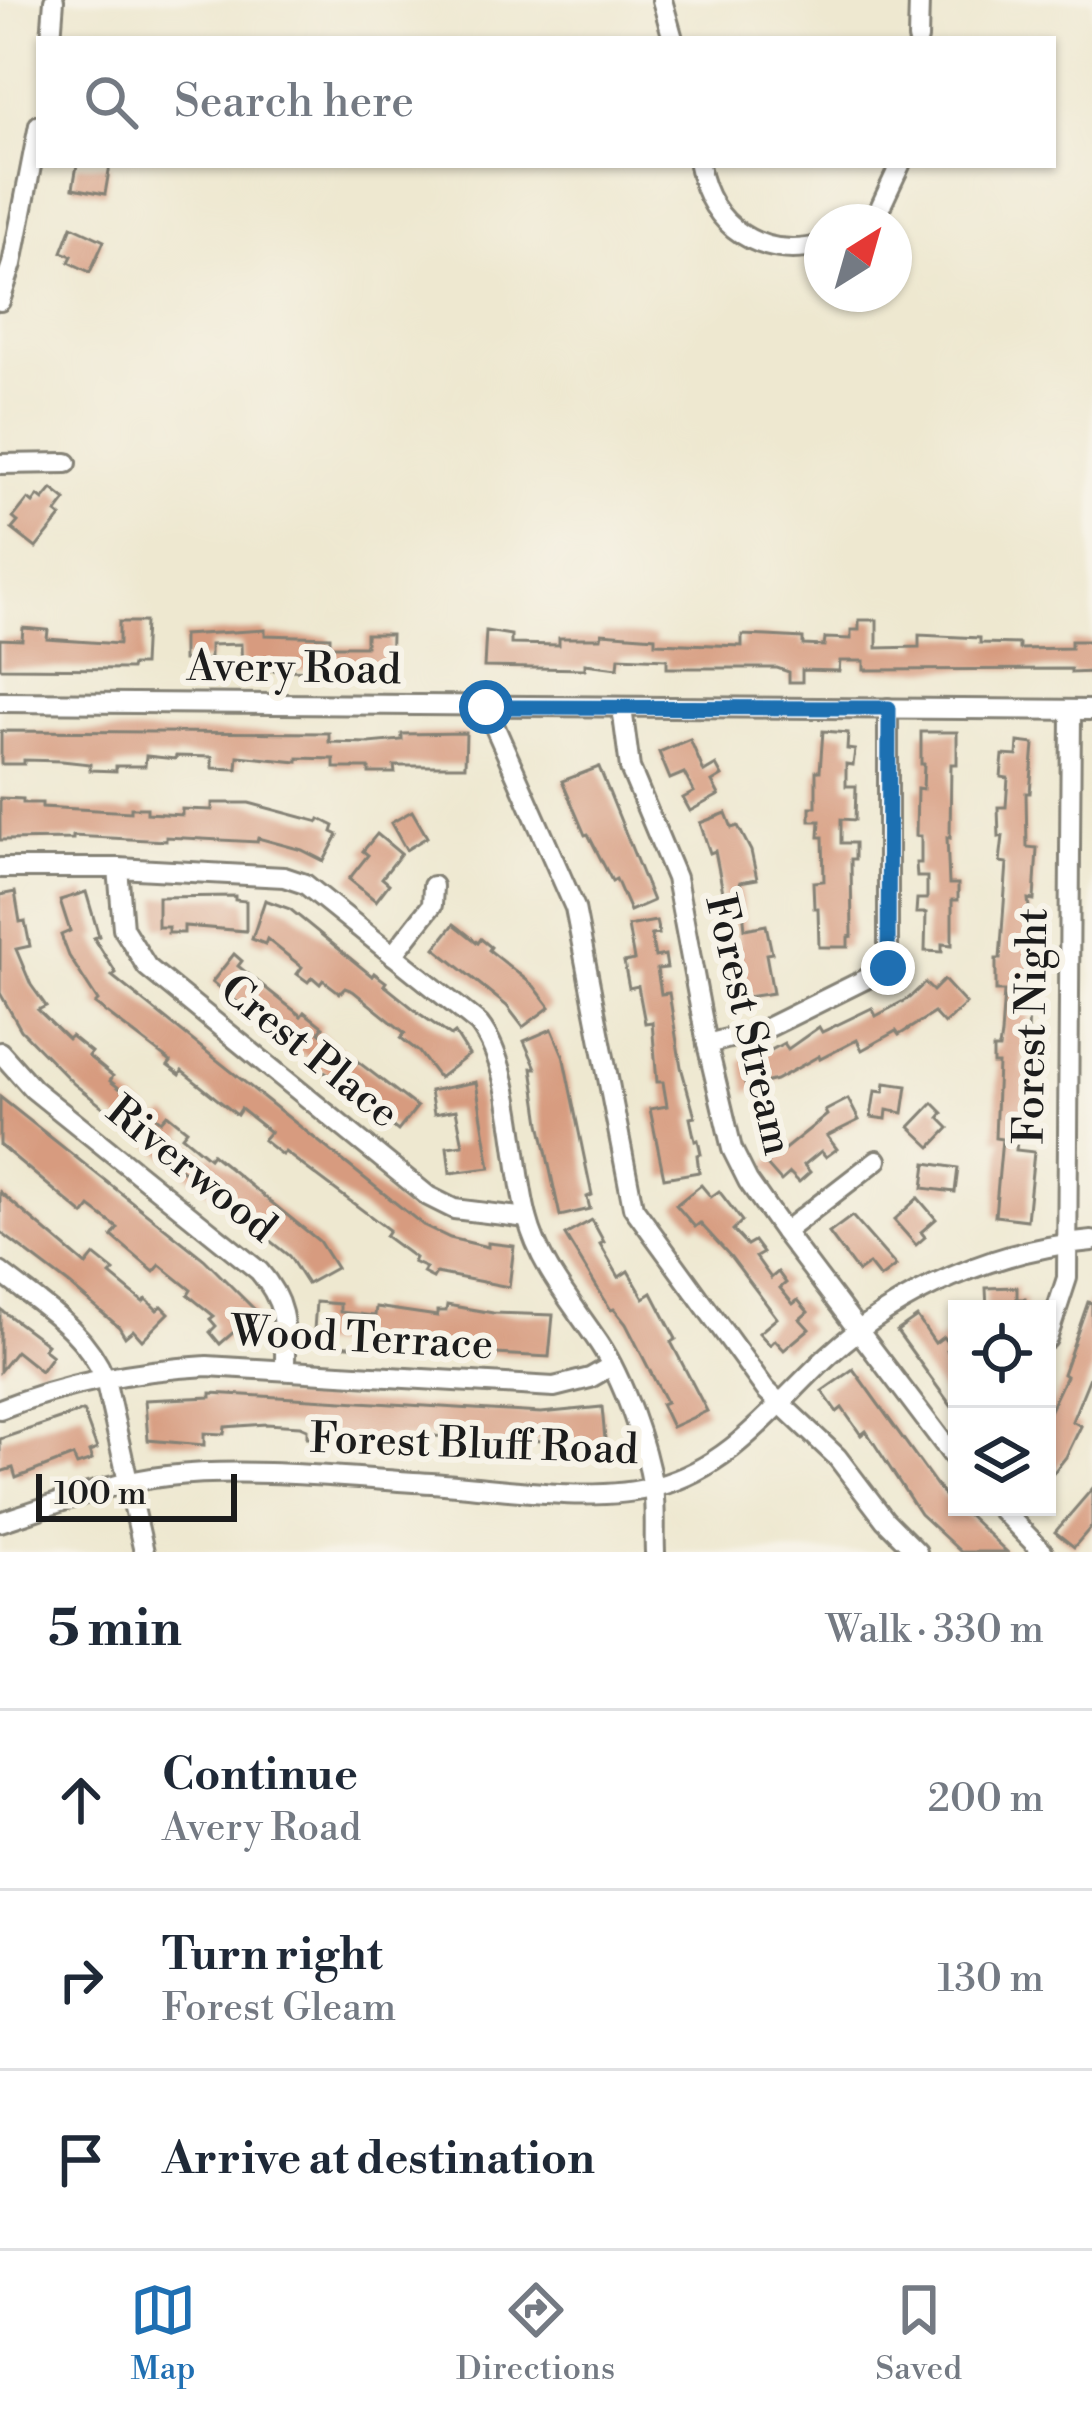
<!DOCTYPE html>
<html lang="en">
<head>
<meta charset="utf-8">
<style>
  body { margin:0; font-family:"Libre Bodoni",serif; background:#f2f2f3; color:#1f2937 }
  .controls { position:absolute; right:36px; bottom:36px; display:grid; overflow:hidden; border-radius:0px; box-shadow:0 3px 9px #0004 }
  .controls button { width:108px; height:108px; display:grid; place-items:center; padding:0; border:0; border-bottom:3px solid #e0e1e3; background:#fff; color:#1f2937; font:60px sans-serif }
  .compass { position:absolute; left:804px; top:204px; width:108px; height:108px; border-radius:50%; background:#fff; box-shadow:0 3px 9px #0004; rotate:37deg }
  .scale { position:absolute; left:36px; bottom:30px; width:201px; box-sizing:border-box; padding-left:12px; border:6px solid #1c1c1c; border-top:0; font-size:33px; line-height:42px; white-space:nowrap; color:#1c1c1c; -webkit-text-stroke:9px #f7f3e8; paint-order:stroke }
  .stop { position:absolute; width:36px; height:36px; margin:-27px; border:9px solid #1f6fb2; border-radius:50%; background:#fff }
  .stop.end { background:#1f6fb2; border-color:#fff; box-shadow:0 3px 12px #0008 }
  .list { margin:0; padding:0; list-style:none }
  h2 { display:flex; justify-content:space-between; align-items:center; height:156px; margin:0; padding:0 48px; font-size:51px }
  h2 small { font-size:39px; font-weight:400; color:#747a83 }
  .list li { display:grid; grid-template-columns:78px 1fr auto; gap:36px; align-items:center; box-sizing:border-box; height:180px; padding:0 48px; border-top:3px solid #e0e1e3 }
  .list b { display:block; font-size:45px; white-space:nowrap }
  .list p { margin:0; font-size:39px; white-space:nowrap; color:#747a83 }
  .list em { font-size:39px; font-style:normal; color:#747a83 }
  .icon { flex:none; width:66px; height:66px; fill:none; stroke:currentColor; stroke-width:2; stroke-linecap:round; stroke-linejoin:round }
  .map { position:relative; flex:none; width:1092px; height:1552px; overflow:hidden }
  .search { position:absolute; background:#fff; box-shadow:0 3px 9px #0004; left:36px; right:36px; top:36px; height:132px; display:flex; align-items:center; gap:30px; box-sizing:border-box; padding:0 42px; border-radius:0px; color:#747a83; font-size:45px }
  .sheet { height:696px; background:#fff }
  nav { display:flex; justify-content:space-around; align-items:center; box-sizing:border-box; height:168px; border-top:3px solid #e0e1e3; background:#fff; font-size:33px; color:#747a83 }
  nav a { display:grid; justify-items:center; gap:6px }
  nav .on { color:#1f6fb2 }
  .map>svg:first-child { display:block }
  .building { fill:#d79b7f }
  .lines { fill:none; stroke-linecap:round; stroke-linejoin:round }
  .minor-casing { stroke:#858276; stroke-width:24 }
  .minor { stroke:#fff; stroke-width:18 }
  .route { stroke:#1f6fb2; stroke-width:15 }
  .labels { text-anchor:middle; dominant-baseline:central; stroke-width:12; stroke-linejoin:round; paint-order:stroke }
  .street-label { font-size:42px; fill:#1c1c1c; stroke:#f7f3e8 }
</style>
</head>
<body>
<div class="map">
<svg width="1092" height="1552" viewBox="0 0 1092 1552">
  <rect width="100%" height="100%" fill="#f7f3e8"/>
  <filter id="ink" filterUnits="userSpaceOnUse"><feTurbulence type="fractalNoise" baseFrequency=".00833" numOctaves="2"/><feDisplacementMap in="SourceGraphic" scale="24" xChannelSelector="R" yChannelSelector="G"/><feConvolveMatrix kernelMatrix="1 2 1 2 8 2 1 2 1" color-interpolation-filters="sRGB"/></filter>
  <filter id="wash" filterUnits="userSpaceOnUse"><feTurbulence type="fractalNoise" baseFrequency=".004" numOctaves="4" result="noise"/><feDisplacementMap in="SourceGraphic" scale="48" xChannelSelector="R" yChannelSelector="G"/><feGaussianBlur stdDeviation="2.7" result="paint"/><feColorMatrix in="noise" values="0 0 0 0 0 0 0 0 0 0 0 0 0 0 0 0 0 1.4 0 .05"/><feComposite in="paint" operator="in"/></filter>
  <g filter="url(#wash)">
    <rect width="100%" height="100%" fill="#eee8d0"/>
    <g id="blocks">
      <g class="building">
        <path d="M77 165H110L105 194 73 188Z"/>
        <path d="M72 226 104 241 90 272 69 262 72 256 62 252Z"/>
        <path d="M52 489 66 500 56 513 61 517 36 548 12 529 18 522 13 518 28 499 33 503 38 496 43 500Z"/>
        <path d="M859 620H877V648L919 647V635L980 638V643L1019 644V649L1071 648V641H1092V672L1071 673V669L864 670V661H840L839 671 802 670V682H789V672L777 668H667V659L619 657 618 668 585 664V669L484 667 486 631 511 635V644L559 645V638H601L602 633 655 637V643L742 646V635L767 636 803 638V645L824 646 825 638 851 639V630H859Z"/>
        <path d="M119 622H145L143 665H132L131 669 0 668V639L22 640 23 628 48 630 47 639 119 644Z"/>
        <path d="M265 630V635L330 637V646H366V634H391L390 671 242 670 241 644 210 645V660H183V635Z"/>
        <path d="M1 731 329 733V742L369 743 402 740V734L466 733 465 766H394L395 773H369V768H334V759L298 758V762L238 756 237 769 212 768V757L176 756 175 759 146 756 145 766H116V771L90 770V764L62 761 24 760V764H1Z"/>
        <path d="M823 731 848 733 847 749 855 750 853 765 846 764V786H856L855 820 841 819V843H855V859H851L852 936 848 937V947H819L818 908H814L813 882 824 881 823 837H819L820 821H810V807H816V771H820Z"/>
        <path d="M921 732H957V764H951L950 838 947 837 949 884H958V900H952V945L942 944V952L925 951 926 913H916L917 899H927V877H917L916 863H921V836H916L917 788 923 789 924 764H921Z"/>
        <path d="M690 739 704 772 716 765 722 776 712 782 719 795 690 811 683 798 694 792 684 773 670 779 659 752Z"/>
        <path d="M1018 742 1034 744 1030 793H1026L1027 847 1037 848 1034 900 1028 899 1035 959V973H1030L1028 1035H1035V1050L1023 1049V1071H1032V1085H1025V1113H1032L1031 1125 1019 1124 1016 1150 1034 1152 1027 1220 995 1216 1002 1139 995 1138 998 1064H993V1049H999L1001 1035 1004 991H996V959H1000L1007 863 1000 862 1003 836 999 837 998 807H1006L1008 778 1001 777 1003 755 1017 756Z"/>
        <path d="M599 767 653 901 630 911 616 879 612 881 588 834 585 835 562 781Z"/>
        <path d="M0 798 23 799V803H42V807L131 812V808H147V813L182 815V809L212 810V803H249L319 822 320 819 334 826 332 832 338 835 324 861 302 850 258 838 257 842 166 837V841L73 836V839L0 840Z"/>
        <path d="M412 811 427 837 406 850 391 823Z"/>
        <path d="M726 813 732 828 738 826 751 851 757 879 740 882 745 929 766 925 772 953 766 954 773 993 734 999 732 986 736 985 728 948 739 946 734 922 724 923 721 897H724L715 851 710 853 700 823Z"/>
        <path d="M377 834 401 854 382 878 389 884 376 901 349 879 368 855 363 851Z"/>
        <path d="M15 892 20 922 25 921 30 946 16 949 31 985 46 1006 38 1010 68 1039 71 1036 91 1052 88 1056 113 1076 110 1081 161 1121 167 1114 187 1130 182 1136 209 1158 212 1154 319 1241 336 1268 307 1284 289 1256 74 1084 21 1030 0 993V895Z"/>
        <path d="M86 892 99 936 94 938 116 973 112 976 423 1225 450 1238 488 1247V1243L514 1246 509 1287 436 1273 433 1278 423 1273 426 1268 413 1262 415 1258 385 1236 389 1230 285 1152 282 1155 263 1140 270 1132 241 1109 237 1115 182 1071 180 1075 168 1066 171 1062 95 1004 98 1001 69 956 61 935 70 931 60 900Z"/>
        <path d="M235 896V900L246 901V931L184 926V933H168V927H158V897Z"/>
        <path d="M265 900 290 909 372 976 374 973 386 982 384 985 420 1014 451 1036 455 1033 469 1055 439 1078 419 1052 401 1038 405 1033 353 991 345 988 340 993 323 980 320 984 312 977 308 982 297 974 302 967 267 939 265 944 252 939Z"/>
        <path d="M656 921 659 934 651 935 655 957 665 955 667 968 657 969 661 994 669 993 681 1067 695 1117 690 1118 695 1141 698 1140 701 1154 697 1155 699 1172 664 1178 650 1109 667 1106 663 1082H657L652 1022 645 1023 638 986 629 988 624 962 634 960 628 926Z"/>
        <path d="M454 924 478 943 481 939 491 947 489 950 534 986 550 1007 523 1027 507 1006 435 948Z"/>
        <path d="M234 954 242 961 238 966 301 1016 304 1012 323 1027 319 1032 417 1107 398 1131 212 982Z"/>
        <path d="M944 980 966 1004 944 1024 934 1013 899 1035 896 1031 862 1050 857 1040 820 1059 819 1056 776 1080 760 1084 761 1089 747 1092 740 1060 762 1055 784 1043 788 1049 819 1027 822 1032 872 1008 876 1016 909 998 925 983 933 991Z"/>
        <path d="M552 1029 563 1055 592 1195 587 1197 590 1209 560 1216 540 1123 532 1068H536L524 1041Z"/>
        <path d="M476 1082 490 1168 450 1173 447 1147 463 1145 456 1110 434 1114 430 1091Z"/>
        <path d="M885 1083 907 1086 903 1113 887 1110 886 1119 871 1117 875 1091 884 1092Z"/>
        <path d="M0 1097 204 1259 257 1312 220 1344 210 1332 216 1326 210 1319 214 1316 188 1295 191 1290 160 1265 154 1272 112 1236 118 1228 90 1207 84 1215 0 1145Z"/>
        <path d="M848 1099 859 1120 827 1136 837 1149 826 1157 821 1151 804 1165 810 1172 799 1182 790 1173 781 1181 766 1164 827 1115 825 1111Z"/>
        <path d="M933 1103 943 1113 939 1118 949 1128 931 1147 910 1127Z"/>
        <path d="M926 1163 958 1168 955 1192 923 1188Z"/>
        <path d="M701 1185 711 1197 719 1191 742 1221 733 1230 747 1245 754 1241 763 1253 756 1257 771 1278 778 1272 786 1283 780 1288 793 1304 798 1300 808 1312 800 1319 809 1329 784 1350 775 1340 770 1345 759 1333 777 1318 731 1257 700 1223 695 1227 676 1205Z"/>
        <path d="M0 1192 86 1265 94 1255 114 1271 110 1275 143 1302 146 1299 157 1310 162 1306 169 1313 142 1340 133 1330 125 1337 119 1327 70 1285 0 1232Z"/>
        <path d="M918 1198 936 1219 921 1232 925 1237 916 1245 894 1220Z"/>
        <path d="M852 1216 896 1266 880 1278 869 1264 858 1272 829 1233Z"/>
        <path d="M592 1220 604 1242 600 1244 619 1277 628 1271 644 1298 652 1293 676 1339 671 1342 707 1411 672 1427 661 1404 666 1402 626 1324 614 1309 611 1310 565 1235Z"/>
        <path d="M1017 1287V1299H1025V1309H987L986 1288Z"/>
        <path d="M316 1302 340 1304V1312L375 1316 376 1307 437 1316V1311H446L447 1305 493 1313 553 1315 549 1357 313 1344Z"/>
        <path d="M1088 1302 1092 1303V1372L1072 1421 1081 1426 1066 1457 1047 1481V1416L1066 1376 1063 1374Z"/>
        <path d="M0 1309 47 1344 43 1349 52 1356 41 1371 16 1351 0 1371Z"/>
        <path d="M917 1317 935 1343 943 1337 951 1347 947 1350 957 1366V1414L897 1331Z"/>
        <path d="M853 1369 945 1497 947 1495 1007 1552H961L920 1514 866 1431 861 1435 842 1408 837 1412 822 1391Z"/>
        <path d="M211 1393 541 1413 602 1407 606 1450 548 1453 547 1441 508 1440V1451L452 1448 453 1438 417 1434V1440L386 1437 385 1449 362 1447V1439L307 1437V1429L300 1426 266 1424 225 1427 224 1434 204 1433V1445L148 1440 145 1400 211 1397Z"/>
        <path d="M83 1411 97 1449 89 1452 92 1460 77 1465 73 1456 16 1478 13 1468 0 1472V1439Z"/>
        <path d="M1092 1489V1526L1074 1547 1055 1532Z"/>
      </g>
    </g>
  </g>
  <g filter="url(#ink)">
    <use href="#blocks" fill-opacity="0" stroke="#858276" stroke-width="3"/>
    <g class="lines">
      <defs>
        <g id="minor">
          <path d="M662 0 673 39"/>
          <path d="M51 39 54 0"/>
          <path d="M918 39 919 0"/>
          <path d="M699 165C710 227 762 261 822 245"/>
          <path d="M866 222 878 212 900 165"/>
          <path d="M0 301 12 264 39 125"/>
          <path d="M0 464 67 463"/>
          <path d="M0 702 1092 710"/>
          <path d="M486 707 575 908 633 1207 766 1390 837 1457 885 1520 917 1552"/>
          <path d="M622 708 630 768 676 878 707 1044 732 1149 748 1181 784 1232 957 1461"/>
          <path d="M0 868H118L284 877 305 884 479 1024C515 1070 512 1160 527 1217 540 1267 571 1301 599 1343 623 1379 646 1445 653 1488 656 1509 654 1531 655 1552"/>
          <path d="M118 868 123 928 147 967 428 1196 454 1209 527 1218"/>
          <path d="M393 955 432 905 433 886"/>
          <path d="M707 1044 765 1029 888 968V708"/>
          <path d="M0 1052 33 1089 259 1271C288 1304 285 1328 285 1370"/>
          <path d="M784 1232 877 1160"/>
          <path d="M0 1272C41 1305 85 1329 105 1379L144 1552"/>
          <path d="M1047 1339 1067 1278 1071 710"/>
          <path d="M0 1409C66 1383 136 1370 207 1366L554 1387 590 1378 611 1366"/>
          <path d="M999 1507 1043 1552"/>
          <path d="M0 1522C54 1505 110 1482 167 1476 253 1467 344 1478 431 1483 499 1487 591 1505 658 1486 732 1466 775 1405 829 1355 899 1291 997 1249 1092 1241"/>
        </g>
      </defs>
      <use href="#minor" class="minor-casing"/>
      <use href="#minor" class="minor"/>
    </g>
  </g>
  <g class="lines" filter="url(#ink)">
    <path class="route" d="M486 707 889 708 888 968"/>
  </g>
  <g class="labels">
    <g class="street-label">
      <text transform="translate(294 669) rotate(1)">Avery Road</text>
      <text transform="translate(748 1025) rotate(77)">Forest Stream</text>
      <text transform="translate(1032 1026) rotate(-89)">Forest Night</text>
      <text transform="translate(309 1052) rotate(39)">Crest Place</text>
      <text transform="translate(191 1170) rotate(39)">Riverwood</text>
      <text transform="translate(362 1339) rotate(3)">Wood Terrace</text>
      <text transform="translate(474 1445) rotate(2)">Forest Bluff Road</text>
    </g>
  </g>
</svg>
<div class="controls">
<button><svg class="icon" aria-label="locate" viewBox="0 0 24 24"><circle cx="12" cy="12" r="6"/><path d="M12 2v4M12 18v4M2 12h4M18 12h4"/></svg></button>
<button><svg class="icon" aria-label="layers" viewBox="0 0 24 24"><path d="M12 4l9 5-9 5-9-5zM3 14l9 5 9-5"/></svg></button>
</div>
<svg class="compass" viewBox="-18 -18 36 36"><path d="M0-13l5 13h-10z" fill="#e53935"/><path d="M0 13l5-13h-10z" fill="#747a83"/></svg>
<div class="scale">100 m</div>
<div class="stop" style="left:486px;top:707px"></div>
<div class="stop end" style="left:888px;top:968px"></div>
<div class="search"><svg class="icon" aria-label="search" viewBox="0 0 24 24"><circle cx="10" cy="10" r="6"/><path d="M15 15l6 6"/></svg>Search here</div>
</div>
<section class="sheet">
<h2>5 min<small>Walk · 330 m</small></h2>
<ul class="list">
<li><svg class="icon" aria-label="ahead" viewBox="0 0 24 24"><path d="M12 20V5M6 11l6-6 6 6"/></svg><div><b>Continue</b><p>Avery Road</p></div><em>200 m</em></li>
<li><svg class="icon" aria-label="right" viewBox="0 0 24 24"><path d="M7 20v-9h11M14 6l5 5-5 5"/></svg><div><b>Turn right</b><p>Forest Gleam</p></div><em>130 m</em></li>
<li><svg class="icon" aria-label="arrive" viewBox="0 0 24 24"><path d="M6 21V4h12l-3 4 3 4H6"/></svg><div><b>Arrive at destination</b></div></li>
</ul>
</section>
<nav>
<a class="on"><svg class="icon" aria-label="map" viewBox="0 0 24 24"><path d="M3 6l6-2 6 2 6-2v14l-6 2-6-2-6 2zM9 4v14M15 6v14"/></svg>Map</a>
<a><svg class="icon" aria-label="directions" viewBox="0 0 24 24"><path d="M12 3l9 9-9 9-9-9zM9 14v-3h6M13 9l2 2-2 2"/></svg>Directions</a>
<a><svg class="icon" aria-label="saved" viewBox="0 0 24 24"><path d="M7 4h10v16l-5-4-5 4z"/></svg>Saved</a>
</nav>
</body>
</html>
